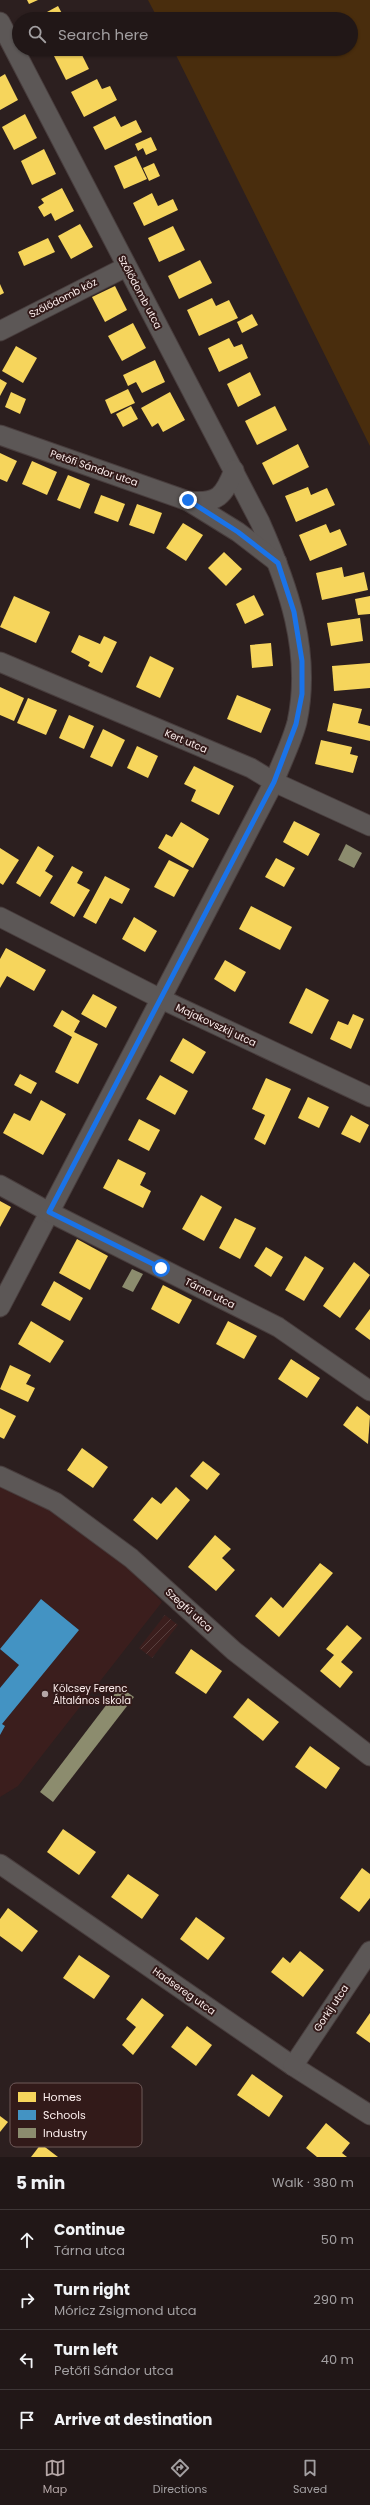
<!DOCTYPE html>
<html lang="en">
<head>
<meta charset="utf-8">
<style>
  body { margin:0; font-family:Poppins,sans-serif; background:#292020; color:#f1f3f6 }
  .stop { position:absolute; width:12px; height:12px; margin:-9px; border:3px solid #1a73e8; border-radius:50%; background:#fff }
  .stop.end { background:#1a73e8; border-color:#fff; box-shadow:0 1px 4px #0008 }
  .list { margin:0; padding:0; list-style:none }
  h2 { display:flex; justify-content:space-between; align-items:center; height:52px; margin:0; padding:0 16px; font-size:17px }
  h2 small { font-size:13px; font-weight:400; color:#a29fa1 }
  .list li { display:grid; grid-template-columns:26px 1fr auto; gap:12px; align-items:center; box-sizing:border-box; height:60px; padding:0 16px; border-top:1px solid #3e3636 }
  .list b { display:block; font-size:15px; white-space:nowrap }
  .list p { margin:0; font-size:13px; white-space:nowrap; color:#a29fa1 }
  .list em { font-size:13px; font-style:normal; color:#a29fa1 }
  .icon { flex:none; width:22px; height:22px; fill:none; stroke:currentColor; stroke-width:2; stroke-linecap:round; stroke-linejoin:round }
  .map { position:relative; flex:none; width:370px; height:2157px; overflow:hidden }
  .search { position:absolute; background:#211717; box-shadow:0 1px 3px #0004; left:12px; right:12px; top:12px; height:44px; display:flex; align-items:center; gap:10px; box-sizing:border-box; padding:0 14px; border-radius:22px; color:#a29fa1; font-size:15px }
  .sheet { height:292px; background:#211717 }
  nav { display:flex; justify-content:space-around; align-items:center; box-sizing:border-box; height:56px; border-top:1px solid #3e3636; background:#211717; font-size:11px; color:#a29fa1 }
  nav a { display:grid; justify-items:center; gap:2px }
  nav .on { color:#b4a6a6 }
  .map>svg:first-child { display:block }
  .built { fill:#3b1e1d }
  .industrial { fill:url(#industrial-furrows) }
  .garden { fill:#492d0d }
  .homes { fill:#f6d55c }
  .schools { fill:#4393c3 }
  .industry { fill:#8c8c6e }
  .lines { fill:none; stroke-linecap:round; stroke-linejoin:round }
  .minor-casing { stroke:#483d3d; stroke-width:21 }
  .minor { stroke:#5c5756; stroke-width:19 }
  .route { stroke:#1a73e8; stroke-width:5 }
  .poi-dot { fill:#b4a6a6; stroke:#321a19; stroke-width:1.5 }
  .labels { text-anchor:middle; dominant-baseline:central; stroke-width:4; stroke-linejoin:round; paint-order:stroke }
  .street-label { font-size:10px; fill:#fdefee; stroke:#321a19 }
  .poi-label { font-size:10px; fill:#fdefee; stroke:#321a19; text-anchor:start }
  .key { fill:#321a19; stroke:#6f5a59; stroke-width:1 }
  .key-label { font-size:11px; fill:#fdefee }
</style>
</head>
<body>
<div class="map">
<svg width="370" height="2157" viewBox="0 0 370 2157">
  <defs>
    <pattern id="industrial-furrows" width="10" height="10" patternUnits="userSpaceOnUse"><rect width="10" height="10" fill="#3b1e1d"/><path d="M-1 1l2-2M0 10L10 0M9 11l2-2" fill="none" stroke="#583f3e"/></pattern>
  </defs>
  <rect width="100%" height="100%" fill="#2c1f1f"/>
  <path class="built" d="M0 1487 50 1510 127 1567 162 1602 18 1786 0 1797Z"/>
  <path class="industrial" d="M165 1615 178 1625 152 1658 139 1648Z"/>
  <path class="garden" d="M148 0H370V446L173 49H351V19H158Z"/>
  <g class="homes">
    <path d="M27 0H38L29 4Z"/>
    <path d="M58 6 65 19H37L36 18Z"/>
    <path d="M69 49H79L89 69 66 80 54 56Z"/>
    <path d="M5 74 18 100 0 110V77Z"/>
    <path d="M97 79 102 89 110 86 117 100 84 117 71 92Z"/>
    <path d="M25 114 37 138 14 150 2 127Z"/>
    <path d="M115 116 121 127 136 120 142 132 105 150 93 127Z"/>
    <path d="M151 137 157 150 146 155 143 148 138 151 135 144Z"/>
    <path d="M44 149 56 174 32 185 21 161Z"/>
    <path d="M136 156 147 179 124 189 114 166Z"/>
    <path d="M154 163 160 176 149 181 143 168Z"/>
    <path d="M62 188 74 211 55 221 51 213 44 217 38 207 44 203 41 199Z"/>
    <path d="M152 193 158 206 173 199 178 210 144 226 133 203Z"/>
    <path d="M80 224 93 247 71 259 58 236Z"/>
    <path d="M173 226 185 250 159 262 148 238Z"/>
    <path d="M48 238 55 252 24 266 18 252Z"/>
    <path d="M200 260 212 283 179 299 168 276Z"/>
    <path d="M0 284 4 293 0 295Z"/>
    <path d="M115 286 127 310 105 322 92 297Z"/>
    <path d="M212 298 216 306 229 300 238 318 199 336 187 310Z"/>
    <path d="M252 314 258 325 242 333 237 322Z"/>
    <path d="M133 323 146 348 122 361 108 336Z"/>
    <path d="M229 338 234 347 242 344 248 358 219 372 208 348Z"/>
    <path d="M16 346 37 358 23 383 2 371Z"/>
    <path d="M155 360 165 382 142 393 136 382 128 386 123 375Z"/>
    <path d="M250 372 261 395 238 407 227 384Z"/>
    <path d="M0 379 7 383 0 396Z"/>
    <path d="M128 389 135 403 111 414 105 400Z"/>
    <path d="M11 392 26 399 20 414 5 407Z"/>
    <path d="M170 392 185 420 163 432 158 423 152 427 141 408Z"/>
    <path d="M131 406 138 419 123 427 116 414Z"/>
    <path d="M275 406 287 430 257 445 245 421Z"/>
    <path d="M298 444 309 467 273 485 262 463Z"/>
    <path d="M0 453 17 461 7 482 0 479Z"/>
    <path d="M32 461 57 472 47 495 22 484Z"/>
    <path d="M68 475 90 484 80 509 57 500Z"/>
    <path d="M308 487 311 495 327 488 335 505 296 522 285 496Z"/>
    <path d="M101 495 125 504 118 522 94 513Z"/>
    <path d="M137 504 162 513 154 534 129 525Z"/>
    <path d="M183 523 203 535 186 561 166 548Z"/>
    <path d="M326 524 330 533 340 529 347 545 310 561 299 535Z"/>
    <path d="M224 552 242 569 226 586 208 568Z"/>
    <path d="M342 567 344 577 364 572 368 590 322 600 316 573Z"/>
    <path d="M254 595 264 615 245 624 236 604Z"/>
    <path d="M14 596 50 612 36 643 0 627Z"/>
    <path d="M370 596V614L358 615 355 599Z"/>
    <path d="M360 618 363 641 331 646 327 623Z"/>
    <path d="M79 635 100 644 104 636 117 642 102 673 88 666 90 662 71 652Z"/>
    <path d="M271 643 273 666 252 668 250 645Z"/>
    <path d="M150 656 174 668 160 698 136 687Z"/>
    <path d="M370 663V688L334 691 332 666Z"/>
    <path d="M0 687 24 698 14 721 0 715Z"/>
    <path d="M237 695 271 709 261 733 227 719Z"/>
    <path d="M28 698 57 710 46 735 17 723Z"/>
    <path d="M333 703 362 709 358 723 370 726V741L327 731Z"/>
    <path d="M69 715 94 726 84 749 59 738Z"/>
    <path d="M103 729 125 740 112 767 90 757Z"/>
    <path d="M321 740 352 747 350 754 358 756 353 773 315 764Z"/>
    <path d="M137 746 158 756 148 778 127 768Z"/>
    <path d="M194 766 234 786 219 815 191 801 196 790 184 784Z"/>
    <path d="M294 821 320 834 308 856 283 842Z"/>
    <path d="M181 822 209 839 193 868 158 848 166 834 172 837Z"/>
    <path d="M38 846 54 856 45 871 53 876 40 897 16 883Z"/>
    <path d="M0 848 19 860 3 885 0 883Z"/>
    <path d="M276 858 295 868 284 887 265 877Z"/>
    <path d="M169 860 189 870 174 897 154 887Z"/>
    <path d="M72 866 83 872 77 883 90 890 74 917 50 903Z"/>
    <path d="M105 876 130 889 122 904 110 898 96 924 83 917Z"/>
    <path d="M251 906 292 927 280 950 239 929Z"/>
    <path d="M134 917 157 931 145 952 122 939Z"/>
    <path d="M6 948 46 970 34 991 7 976 0 988V959Z"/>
    <path d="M225 960 246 972 235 992 214 979Z"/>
    <path d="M306 988 329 1000 312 1034 289 1023Z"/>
    <path d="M93 994 117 1007 106 1028 81 1014Z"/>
    <path d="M62 1010 80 1021 74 1032 98 1044 78 1084 55 1072 72 1037 53 1026Z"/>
    <path d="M353 1014 364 1019 351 1049 330 1039 338 1021 348 1025Z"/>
    <path d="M183 1038 206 1052 193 1074 170 1061Z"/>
    <path d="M20 1074 37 1083 31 1094 14 1085Z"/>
    <path d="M160 1075 188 1091 175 1115 146 1099Z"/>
    <path d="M266 1078 291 1089 265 1145 254 1139 265 1115 252 1109Z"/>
    <path d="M308 1097 329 1107 319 1128 298 1118Z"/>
    <path d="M41 1100 66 1114 43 1155 3 1133 14 1113 30 1121Z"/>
    <path d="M351 1115 369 1125 360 1143 341 1134Z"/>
    <path d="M139 1119 160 1130 149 1151 128 1140Z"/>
    <path d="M118 1159 146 1173 140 1185 151 1191 143 1208 103 1188Z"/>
    <path d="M201 1195 222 1207 204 1241 182 1229Z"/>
    <path d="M0 1201 11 1207 0 1227Z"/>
    <path d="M235 1218 256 1228 240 1259 219 1248Z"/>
    <path d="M77 1239 108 1256 90 1290 59 1273Z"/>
    <path d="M266 1247 283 1257 271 1277 254 1266Z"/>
    <path d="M305 1256 324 1268 304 1301 285 1290Z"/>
    <path d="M354 1262 370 1275 340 1318 323 1306Z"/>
    <path d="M54 1281 83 1298 70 1321 41 1305Z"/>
    <path d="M163 1285 192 1300 179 1324 151 1309Z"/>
    <path d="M370 1309V1340L355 1329Z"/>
    <path d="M31 1321 64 1341 50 1363 18 1344Z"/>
    <path d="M228 1321 257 1336 244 1359 216 1344Z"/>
    <path d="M291 1359 320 1378 307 1398 278 1379Z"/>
    <path d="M10 1365 31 1375 26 1384 35 1388 28 1402 0 1389Z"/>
    <path d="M357 1406 370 1416 368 1444 343 1425Z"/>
    <path d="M0 1408 16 1416 4 1439 0 1437Z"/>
    <path d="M82 1448 108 1467 93 1488 67 1470Z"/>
    <path d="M203 1461 220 1474 207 1490 190 1476Z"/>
    <path d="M176 1487 190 1500 157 1540 133 1520 152 1497 161 1504Z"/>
    <path d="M215 1535 231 1549 222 1558 235 1570 216 1591 188 1567Z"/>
    <path d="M320 1563 333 1573 279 1637 255 1616 271 1597 283 1608Z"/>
    <path d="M347 1625 362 1638 341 1662 353 1672 340 1688 320 1671 334 1655 326 1649Z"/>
    <path d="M191 1649 222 1671 206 1694 175 1673Z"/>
    <path d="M248 1698 279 1722 263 1741 233 1717Z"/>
    <path d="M310 1746 340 1768 326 1789 295 1767Z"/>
    <path d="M63 1829 96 1852 79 1875 47 1852Z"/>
    <path d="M362 1868 370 1874V1898L359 1912 340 1898Z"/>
    <path d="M128 1874 159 1895 142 1919 111 1897Z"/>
    <path d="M8 1908 38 1931 22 1952 0 1936V1919Z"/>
    <path d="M196 1917 225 1938 208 1960 180 1939Z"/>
    <path d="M300 1951 324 1970 303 1997 271 1972 283 1957 290 1963Z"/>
    <path d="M79 1955 110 1976 94 1999 63 1978Z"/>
    <path d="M142 1998 164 2015 133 2055 122 2045 136 2027 126 2019Z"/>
    <path d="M370 2013V2043L356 2033Z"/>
    <path d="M187 2026 212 2045 196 2066 171 2047Z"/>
    <path d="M252 2074 283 2096 269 2117 237 2095Z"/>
    <path d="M0 2116 8 2122 0 2132Z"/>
    <path d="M326 2123 350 2143 342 2153 347 2157H317L306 2148Z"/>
    <path d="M41 2144 58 2157H31Z"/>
  </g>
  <path class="schools" d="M41 1599 79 1630 2 1724 5 1726 0 1735V1688L19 1665 0 1649Z"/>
  <g class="industry">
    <path d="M346 844 362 853 354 868 338 860Z"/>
    <path d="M132 1269 143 1274 133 1292 122 1287Z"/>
    <path d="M120 1687 134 1697 53 1802 40 1792Z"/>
  </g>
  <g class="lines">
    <defs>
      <g id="minor">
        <path d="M0 22 260 522C288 585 312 652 297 722 292 742 281 763 274 782L0 1307"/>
        <path d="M0 331 126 267"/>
        <path d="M0 435 188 501 238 532 277 562"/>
        <path d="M188 501C218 504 224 496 234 470"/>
        <path d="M0 662 251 768 274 782 370 826"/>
        <path d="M0 917 159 998 370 1097"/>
        <path d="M0 1185 49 1212 278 1327 370 1391"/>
        <path d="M0 1476 55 1502 131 1558 234 1651 370 1756"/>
        <path d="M0 1864 293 2066 370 2115"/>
        <path d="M293 2066 370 1951"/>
      </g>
    </defs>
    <use href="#minor" class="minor-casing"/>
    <use href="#minor" class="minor"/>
  </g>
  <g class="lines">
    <path class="route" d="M161 1268 49 1212 274 782 296 724 302 694V661L294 612 278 563 238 532 188 500"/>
  </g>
  <circle class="poi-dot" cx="45" cy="1694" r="4"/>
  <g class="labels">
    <g class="street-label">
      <text transform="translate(140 292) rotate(62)">Szőlődomb utca</text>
      <text transform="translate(63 298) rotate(-27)">Szőlődomb köz</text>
      <text transform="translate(94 468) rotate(19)">Petőfi Sándor utca</text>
      <text transform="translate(186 741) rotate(23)">Kert utca</text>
      <text transform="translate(216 1025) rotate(25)">Majakovszkij utca</text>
      <text transform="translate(210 1293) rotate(27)">Tárna utca</text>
      <text transform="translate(189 1610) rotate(42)">Szegfű utca</text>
      <text transform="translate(184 1991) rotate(35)">Hadsereg utca</text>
      <text transform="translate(331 2008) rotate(-56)">Gorkij utca</text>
    </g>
    <g class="poi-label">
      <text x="53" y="1688">Kölcsey Ferenc<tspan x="53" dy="12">Általános Iskola</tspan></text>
    </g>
  </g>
  <rect x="10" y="2083" width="132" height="64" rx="6" class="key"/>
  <rect x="18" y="2092" width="18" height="10" fill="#f6d55c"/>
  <rect x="18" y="2110" width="18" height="10" fill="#4393c3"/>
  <rect x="18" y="2128" width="18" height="10" fill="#8c8c6e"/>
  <g class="key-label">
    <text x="43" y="2101">Homes</text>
    <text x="43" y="2119">Schools</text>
    <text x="43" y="2137">Industry</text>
  </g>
</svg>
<div class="stop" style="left:161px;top:1268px"></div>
<div class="stop end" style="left:188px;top:500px"></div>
<div class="search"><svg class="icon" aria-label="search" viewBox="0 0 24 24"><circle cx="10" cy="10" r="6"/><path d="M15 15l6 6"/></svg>Search here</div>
</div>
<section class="sheet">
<h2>5 min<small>Walk · 380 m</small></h2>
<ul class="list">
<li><svg class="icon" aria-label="ahead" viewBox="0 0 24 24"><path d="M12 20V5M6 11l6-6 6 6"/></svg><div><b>Continue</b><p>Tárna utca</p></div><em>50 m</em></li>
<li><svg class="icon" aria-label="right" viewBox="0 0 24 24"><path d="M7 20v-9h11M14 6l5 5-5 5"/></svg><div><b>Turn right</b><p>Móricz Zsigmond utca</p></div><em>290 m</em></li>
<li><svg class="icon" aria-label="left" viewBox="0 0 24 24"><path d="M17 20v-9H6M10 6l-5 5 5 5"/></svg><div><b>Turn left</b><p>Petőfi Sándor utca</p></div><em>40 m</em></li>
<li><svg class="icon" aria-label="arrive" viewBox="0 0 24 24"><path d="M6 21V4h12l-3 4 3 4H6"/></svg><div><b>Arrive at destination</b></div></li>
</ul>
</section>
<nav>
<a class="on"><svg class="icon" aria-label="map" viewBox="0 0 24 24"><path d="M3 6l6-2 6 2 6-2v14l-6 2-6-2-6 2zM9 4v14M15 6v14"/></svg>Map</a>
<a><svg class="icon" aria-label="directions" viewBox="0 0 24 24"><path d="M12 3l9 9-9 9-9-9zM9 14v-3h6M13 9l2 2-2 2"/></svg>Directions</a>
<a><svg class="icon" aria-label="saved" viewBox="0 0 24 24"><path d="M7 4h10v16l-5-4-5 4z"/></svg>Saved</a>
</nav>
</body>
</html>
